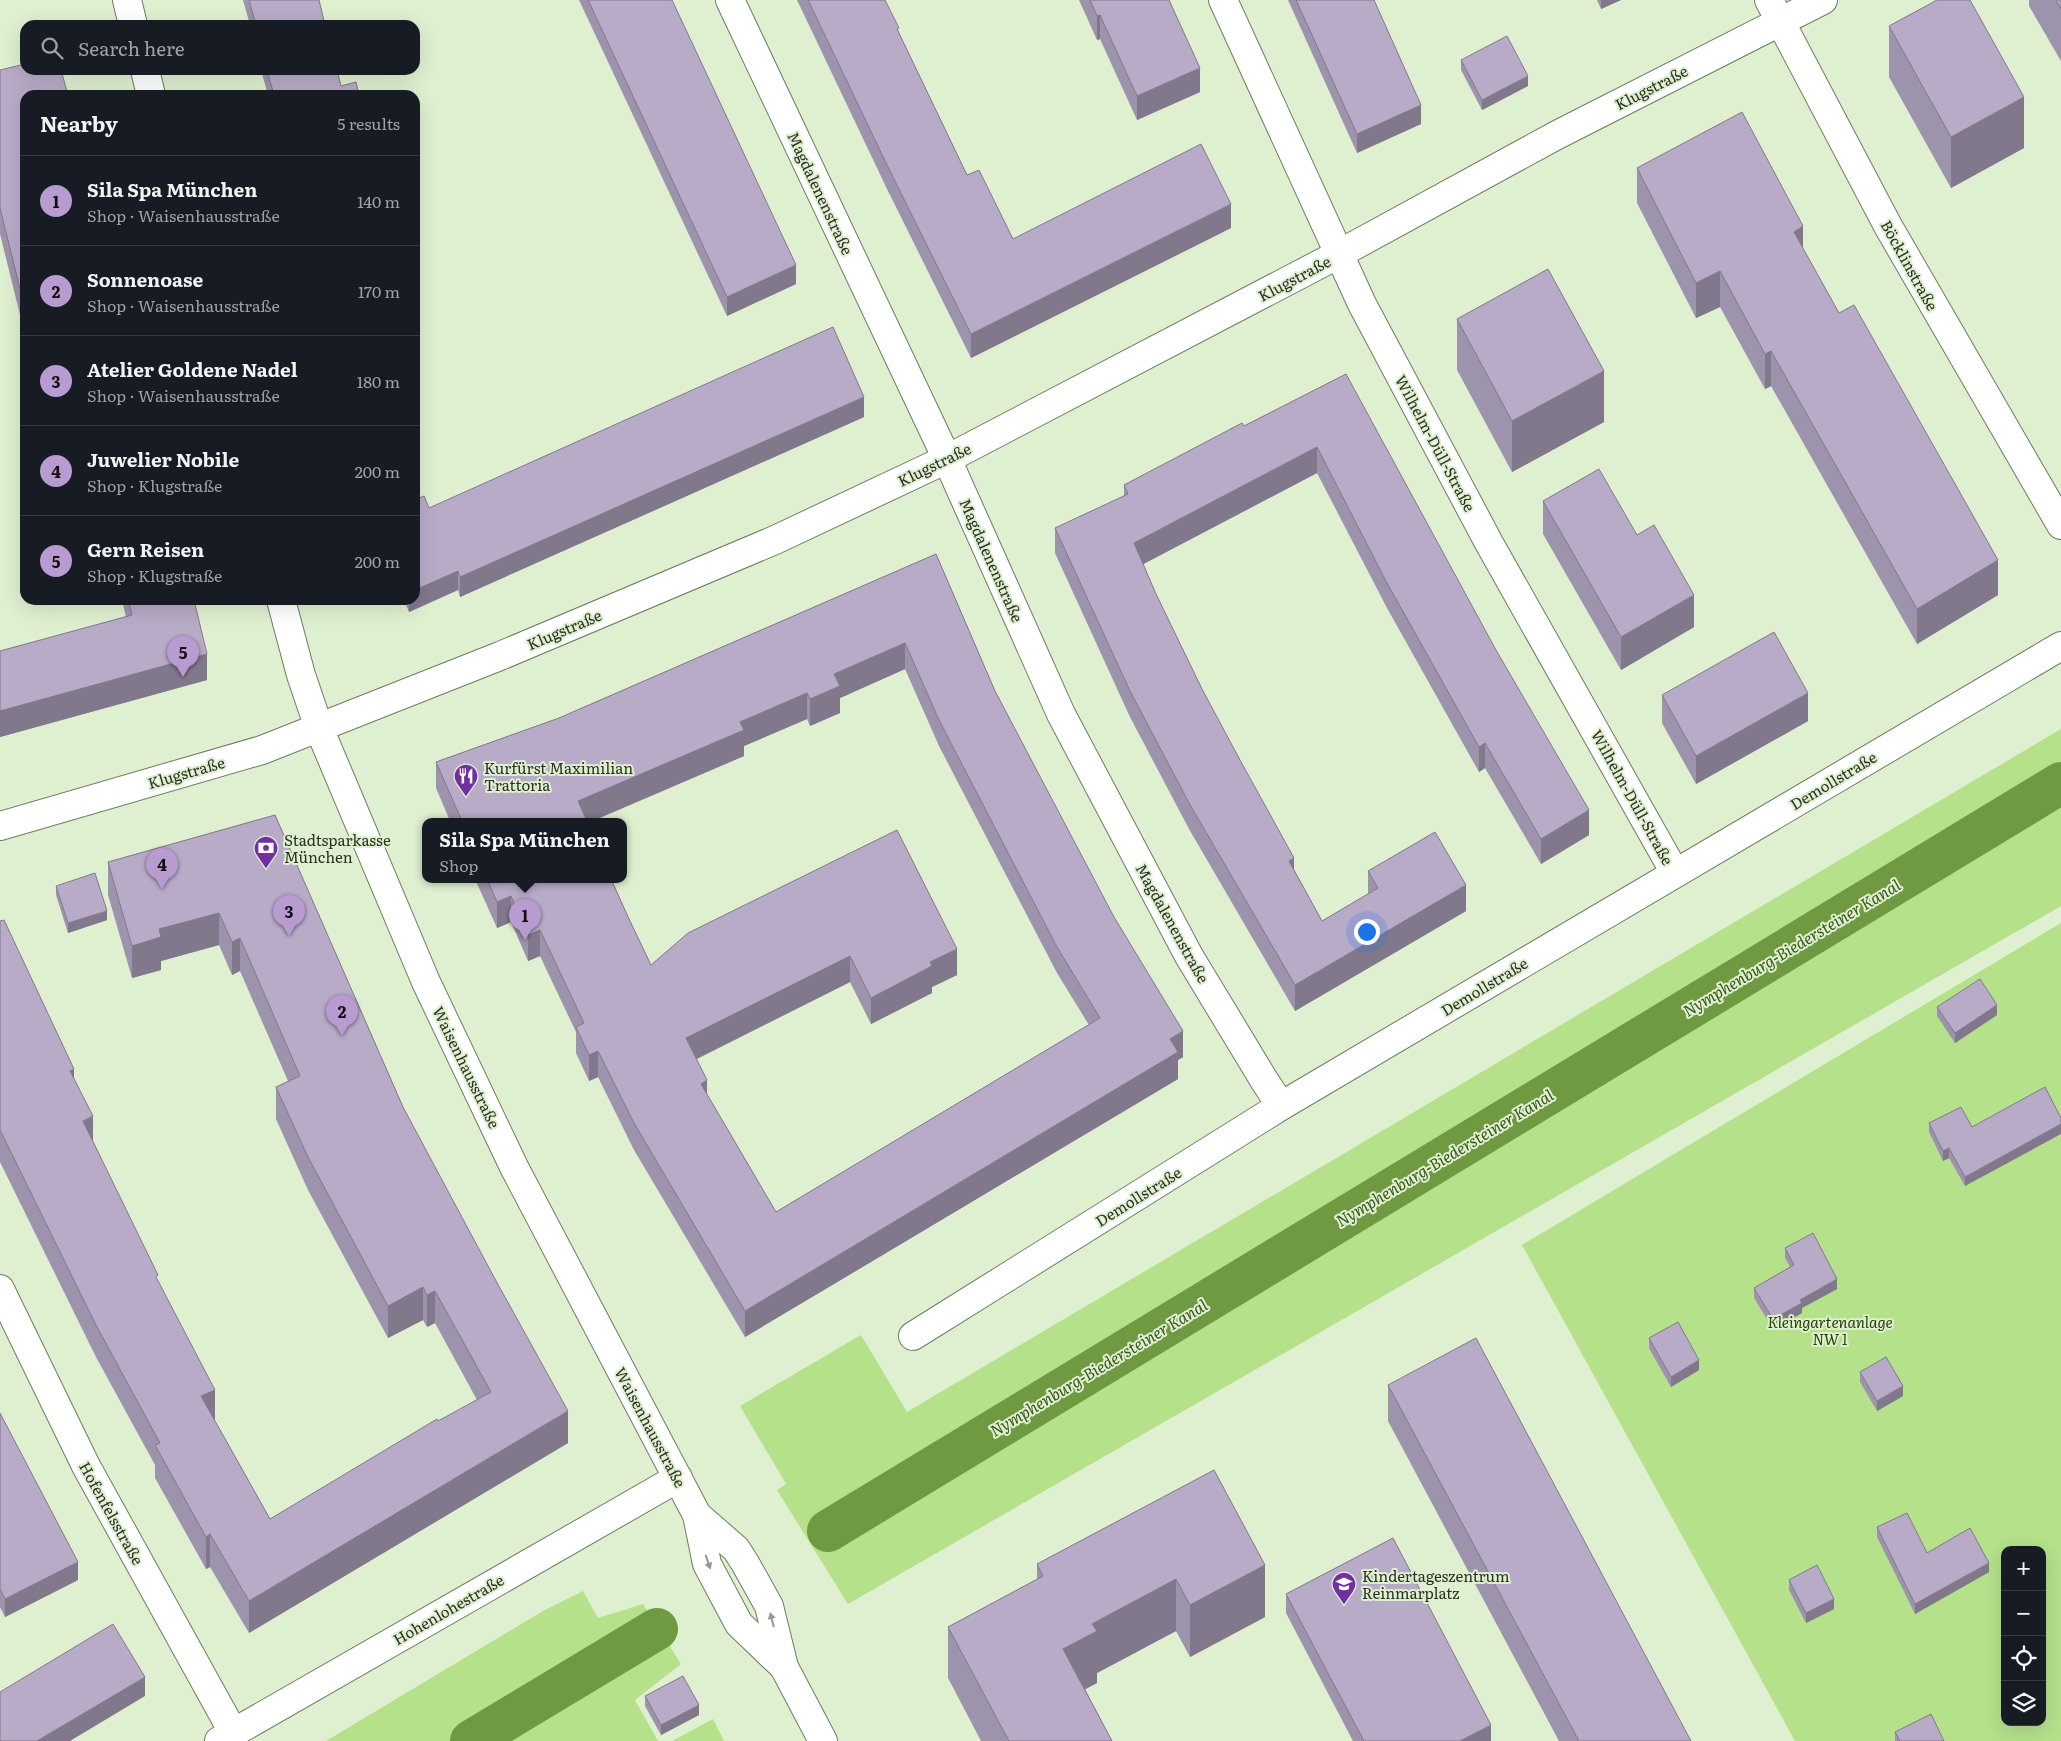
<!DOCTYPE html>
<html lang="en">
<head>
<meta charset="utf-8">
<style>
  body { margin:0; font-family:Literata,serif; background:#242831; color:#f1f3f6 }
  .controls { position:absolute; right:15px; bottom:15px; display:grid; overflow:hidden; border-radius:10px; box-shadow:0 5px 20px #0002 }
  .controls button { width:45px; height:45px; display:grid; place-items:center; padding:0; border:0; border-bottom:1px solid #363941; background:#171b24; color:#f1f3f6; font:25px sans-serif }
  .you { position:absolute; left:1366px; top:931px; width:18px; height:18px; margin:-12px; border:4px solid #fff; border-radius:50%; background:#1a73e8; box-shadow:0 0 0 8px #1a73e833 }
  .badge { display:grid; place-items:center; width:32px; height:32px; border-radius:50%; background:#b79bd1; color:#111; font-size:16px; font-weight:700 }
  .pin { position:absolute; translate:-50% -41px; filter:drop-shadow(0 1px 2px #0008) }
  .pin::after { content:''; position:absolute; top:26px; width:18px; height:15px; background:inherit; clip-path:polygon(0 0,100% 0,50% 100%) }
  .popup { position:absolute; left:422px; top:818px; width:205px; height:65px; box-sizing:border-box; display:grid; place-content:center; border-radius:10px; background:#171b24; filter:drop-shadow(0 1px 4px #0005); font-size:16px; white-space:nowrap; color:#9ea1a6 }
  .popup b { font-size:19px; color:#f1f3f6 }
  .popup::after { content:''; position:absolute; left:50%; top:100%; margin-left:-10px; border:10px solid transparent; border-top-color:#171b24 }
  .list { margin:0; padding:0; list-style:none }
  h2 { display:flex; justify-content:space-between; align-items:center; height:65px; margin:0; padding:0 20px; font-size:21px }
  h2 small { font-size:16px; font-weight:400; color:#9ea1a6 }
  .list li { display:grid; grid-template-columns:32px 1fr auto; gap:15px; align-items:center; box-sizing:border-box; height:90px; padding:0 20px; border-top:1px solid #363941 }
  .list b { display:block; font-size:19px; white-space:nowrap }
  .list p { margin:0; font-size:16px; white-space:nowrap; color:#9ea1a6 }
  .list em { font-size:16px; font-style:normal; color:#9ea1a6 }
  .icon { flex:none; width:28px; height:28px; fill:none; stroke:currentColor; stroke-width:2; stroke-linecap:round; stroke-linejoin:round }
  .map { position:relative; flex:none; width:2061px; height:1741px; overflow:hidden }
  .search { position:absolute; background:#171b24; box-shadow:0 5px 20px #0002; left:20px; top:20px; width:400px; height:55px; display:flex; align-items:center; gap:12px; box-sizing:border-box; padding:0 18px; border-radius:15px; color:#9ea1a6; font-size:19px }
  .panel { position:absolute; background:#171b24; box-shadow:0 5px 20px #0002; left:20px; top:90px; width:400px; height:515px; border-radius:15px }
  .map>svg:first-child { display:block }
  .green { fill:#b4e18a; fill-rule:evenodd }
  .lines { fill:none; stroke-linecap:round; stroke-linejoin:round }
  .canal { stroke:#6f9a41; stroke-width:42 }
  .minor-casing { stroke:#6d7c61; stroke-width:30 }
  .tertiary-casing { stroke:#6d7c61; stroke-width:30 }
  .minor { stroke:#fff; stroke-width:28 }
  .tertiary { stroke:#fff; stroke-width:28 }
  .wall { fill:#9e93ac }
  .shaded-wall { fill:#81788c }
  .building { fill:#b8abc8; stroke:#81788c }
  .oneway { fill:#949892 }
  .labels { text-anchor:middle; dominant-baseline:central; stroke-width:4; stroke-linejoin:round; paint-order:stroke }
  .street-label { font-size:15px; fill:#2a3024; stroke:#dff0d1 }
  .poi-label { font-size:15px; fill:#2a3024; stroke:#dff0d1; text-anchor:start }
  .park-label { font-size:15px; font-style:italic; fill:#254100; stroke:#dff0d1 }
  .water-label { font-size:16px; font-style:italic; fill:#385516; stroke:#dff0d1 }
</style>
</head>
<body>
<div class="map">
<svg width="2061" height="1741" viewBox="0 0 2061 1741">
  <rect width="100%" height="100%" fill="#dff0d1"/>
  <g class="green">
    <path d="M2061 729V906L848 1604 777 1490 786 1484 740 1406 861 1335 907 1412Z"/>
    <path d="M2061 923V1741H1795L1522 1245ZM2005 1550H2042V1722H2005Z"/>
    <path d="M583 1591 598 1618 643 1604 681 1664 635 1700 658 1741H326L543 1611Z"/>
    <path d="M713 1719 724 1741H672Z"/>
  </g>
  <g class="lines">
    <g class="canal">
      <path d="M828 1531 2061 783"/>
      <path d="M471 1741 657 1629"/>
    </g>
    <defs>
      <g id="minor">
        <path d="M730 0 947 459 1061 714 1189 956 1264 1080 1281 1106"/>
        <path d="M1223 0 1362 304 1489 543 1675 873"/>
        <path d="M1769 0 1888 226 2061 525"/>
        <path d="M0 826 262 750 500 656 775 540 947 459 1339 254 1557 135 1823 0"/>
        <path d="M0 1289 86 1466 233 1732"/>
        <path d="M913 1336 1281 1106 2061 646"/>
        <path d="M219 1741 678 1478"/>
      </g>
      <g id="tertiary">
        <path d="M127 0 133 25"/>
        <path d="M145 70 151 95"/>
        <path d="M281 600 301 675 319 728 426 982 514 1167 697 1515 707 1564 739 1624 784 1667"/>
        <path d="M697 1515 736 1549 745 1563 769 1606 784 1667 823 1741"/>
      </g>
    </defs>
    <use href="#minor" class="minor-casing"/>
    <use href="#tertiary" class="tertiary-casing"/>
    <use href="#minor" class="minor"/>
    <use href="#tertiary" class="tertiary"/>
  </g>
  <g class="wall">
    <path d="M243 0H319L325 25H250Z"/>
    <path d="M579 0H672L796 284 727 316Z"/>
    <path d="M797 0H885L899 33 967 175 1013 239 1231 228 971 358 888 191Z"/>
    <path d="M1079 0H1169L1200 92 1137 120 1100 39 1097 40Z"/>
    <path d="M1288 0H1374L1421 124 1357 153Z"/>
    <path d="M1597 0H1621L1601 9Z"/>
    <path d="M2029 0H2061V61L2029 6Z"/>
    <path d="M1889 26 2024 148 1951 188 1889 77Z"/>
    <path d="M1461 60 1528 86 1482 110 1461 70Z"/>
    <path d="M0 70 25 95V335L0 234Z"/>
    <path d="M261 70H337L341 86 359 95H268Z"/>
    <path d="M1637 168 1803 249 1998 595 1917 644 1771 386 1765 389 1720 307 1696 318 1637 203Z"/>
    <path d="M1457 319 1604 422 1512 472 1457 370Z"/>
    <path d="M1346 374 1589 835 1541 864 1485 768 1479 772 1387 608 1317 473 1143 564 1156 594 1202 689 1294 870 1322 921 1368 894V871L1466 911 1295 1011 1189 829 1130 717 1055 553V528L1124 497V485L1244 426Z"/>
    <path d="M864 417 460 597 458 590 409 612 404 600H415L429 508Z"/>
    <path d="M1543 501 1637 535 1694 627 1621 670 1543 534Z"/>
    <path d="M936 554 995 691 1183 1057 1178 1060V1079L745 1337 634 1150 598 1077 589 1081 576 1053V1032L540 956 528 961 511 922 497 928 475 879H611L629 919 651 965 897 830 957 975 932 987V993L871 1024 850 982 697 1059 707 1095 776 1212 1089 1025 1057 973 939 746 905 669 840 698V713L810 726 807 719 744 746V756L593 821H450L436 788V762L559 718Z"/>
    <path d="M122 600H194L207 680 0 737V651L126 617Z"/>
    <path d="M1662 695 1808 721 1696 784 1662 723Z"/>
    <path d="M275 815 403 1107 568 1443 249 1633 210 1567 206 1569 155 1478V1465L96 1357 0 1162V921L74 1078 93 1141 158 1282 215 1421 270 1519 477 1400 435 1323 427 1327 423 1320 388 1338 308 1190 276 1119V1087L288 1081 240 971 232 975 219 945 161 961V970L132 978 108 895V862Z"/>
    <path d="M56 886 107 920 68 933 56 895Z"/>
    <path d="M1937 1007 1997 1015 1955 1043 1937 1016Z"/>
    <path d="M1929 1123 1972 1127 1965 1186 1949 1158 1943 1161 1929 1132Z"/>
    <path d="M1785 1248 1837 1289 1802 1308V1313L1773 1329 1754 1298V1288L1790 1267 1785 1258Z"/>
    <path d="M1649 1338 1699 1370 1671 1387 1649 1348Z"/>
    <path d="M1860 1372 1903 1396 1877 1411 1860 1382Z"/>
    <path d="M1388 1385 1691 1741H1559L1388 1421Z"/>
    <path d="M0 1413 78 1580 5 1617 0 1607Z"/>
    <path d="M1214 1470 1265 1617 1190 1657 1176 1631 1097 1673V1683L1085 1689 1112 1741H981L948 1678V1627L1037 1579V1564Z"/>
    <path d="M1877 1527 1927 1553 1989 1572 1915 1614 1877 1537Z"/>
    <path d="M1789 1580 1834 1609 1806 1623 1789 1590Z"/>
    <path d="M1286 1594 1491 1741H1353L1286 1613Z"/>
    <path d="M645 1696 699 1715 661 1735 645 1706Z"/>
    <path d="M1895 1732 1944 1741H1895Z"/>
  </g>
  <g class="shaded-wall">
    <path d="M1601 0H1621L1601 9Z"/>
    <path d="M1100 15V39L1097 40V16Z"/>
    <path d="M1200 68V92L1137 120V96Z"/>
    <path d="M1528 76V86L1482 110V100Z"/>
    <path d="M2024 97V148L1951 188V137Z"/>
    <path d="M1421 105V124L1357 153V134Z"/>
    <path d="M1231 204V228L971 358V334Z"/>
    <path d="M1803 226V262L1794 232Z"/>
    <path d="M796 265V284L727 316V297Z"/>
    <path d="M1720 271V307L1696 318V283Z"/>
    <path d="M1771 351V386L1765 389V354Z"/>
    <path d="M1604 371V422L1512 472V421Z"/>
    <path d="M864 397V417L460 597V577Z"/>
    <path d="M1317 447V473L1134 569V543Z"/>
    <path d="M1998 560V595L1917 644V609Z"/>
    <path d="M458 571V590L409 612V600H415V590Z"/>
    <path d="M1694 595V627L1621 670V637Z"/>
    <path d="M905 643V669L840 698V713L810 726V699L834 674Z"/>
    <path d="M207 654V680L0 737V711Z"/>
    <path d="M807 693V719L744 746V756L592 821H578V801L740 722Z"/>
    <path d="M1808 693V721L1696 784V756Z"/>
    <path d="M1485 743V768L1479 772V747Z"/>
    <path d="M1589 810V835L1541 864V839Z"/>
    <path d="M1294 858V884L1289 861Z"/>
    <path d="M1466 885V911L1295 1011V985Z"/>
    <path d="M511 896V922L497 928V902Z"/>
    <path d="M107 911V920L68 933V923Z"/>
    <path d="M219 913V945L161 961V970L132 978V946L159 929Z"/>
    <path d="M540 930V956L528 961V935Z"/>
    <path d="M240 938V971L232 975V942Z"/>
    <path d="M957 949V975L932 987V993L871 1024V998L930 962Z"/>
    <path d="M850 956V982L686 1064V1038Z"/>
    <path d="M1997 1005V1015L1955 1043V1033Z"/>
    <path d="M1183 1031V1057L1178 1060V1079L745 1337V1311Z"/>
    <path d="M598 1051V1077L589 1081V1055Z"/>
    <path d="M74 1069V1102L70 1071Z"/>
    <path d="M707 1080V1106L701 1084Z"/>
    <path d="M93 1116V1148L83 1121Z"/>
    <path d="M2061 1124V1134L1965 1186V1177Z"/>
    <path d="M1949 1148V1158L1943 1161V1151Z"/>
    <path d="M1837 1279V1289L1802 1308V1313L1773 1329V1319L1800 1300Z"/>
    <path d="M423 1287V1320L388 1338V1306Z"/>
    <path d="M435 1291V1323L427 1327V1295Z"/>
    <path d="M1699 1360V1370L1671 1387V1377Z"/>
    <path d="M1903 1386V1396L1877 1411V1401Z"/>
    <path d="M215 1390V1422L201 1396Z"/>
    <path d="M568 1411V1443L249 1633V1601Z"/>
    <path d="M210 1534V1567L206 1569V1537Z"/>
    <path d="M78 1562V1580L5 1617V1599Z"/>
    <path d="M1989 1563V1572L1915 1614V1604Z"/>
    <path d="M1265 1565V1617L1190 1657V1605Z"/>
    <path d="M1176 1579V1631L1097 1673V1683L1063 1701V1649L1092 1624Z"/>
    <path d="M1834 1599V1609L1806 1623V1613Z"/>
    <path d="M145 1677V1696L70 1741H37Z"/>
    <path d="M699 1705V1715L661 1735V1725Z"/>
    <path d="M1491 1725V1741H1460Z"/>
  </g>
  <g class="building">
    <path d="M249 0H319L325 25H256Z"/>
    <path d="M588 0H672L796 265 727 297Z"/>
    <path d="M808 0H885L899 28 897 29 967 175 979 170 1013 239 1201 144 1231 204 971 334 888 167Z"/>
    <path d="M1090 0H1169L1200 68 1137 96 1100 15 1097 16Z"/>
    <path d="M1296 0H1374L1421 105 1357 134Z"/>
    <path d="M1937 0H1970L2024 97 1951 137 1889 26Z"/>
    <path d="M2056 0H2061V9Z"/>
    <path d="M1507 36 1528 76 1482 100 1461 60Z"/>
    <path d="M25 64V70H61L68 95H25V309L0 208V70Z"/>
    <path d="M267 70H337L341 86 356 82 359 95H274Z"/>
    <path d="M1742 112 1803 226 1794 232 1839 313 1854 305 1998 560 1917 609 1771 351 1765 354 1720 271 1696 283 1637 168Z"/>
    <path d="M1548 269 1604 371 1512 421 1457 319Z"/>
    <path d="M833 327 864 397 460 577 458 571 415 590V500L424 496 429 508Z"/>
    <path d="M1346 374 1496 650 1589 810 1541 839 1485 743 1479 747 1387 583 1317 447 1134 543 1156 594 1202 689 1240 760 1294 858 1289 861 1322 921 1378 888 1368 871 1435 832 1466 885 1295 985 1189 803 1130 691 1055 528 1128 494 1124 485 1242 423 1244 426Z"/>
    <path d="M1599 469 1637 535 1654 525 1694 595 1621 637 1543 501Z"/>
    <path d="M936 554 995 691 1114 917 1183 1031 1170 1039 1178 1052 745 1311 634 1123 598 1051 589 1055 576 1027 584 1023 540 930 528 935 511 896 497 902 487 879H611L629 919 651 965 688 933 897 830 957 949 930 962 932 966 871 998 850 956 686 1038 707 1080 701 1084 776 1212 1100 1018 1057 947 939 720 905 643 834 674 840 686 810 699 807 693 740 722 744 730 578 801 587 821H462L436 762 559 718Z"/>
    <path d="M128 600H194L207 654 0 711V651L132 615Z"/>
    <path d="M1774 632 1808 693 1696 756 1662 695Z"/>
    <path d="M275 815 403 1107 495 1279 568 1411 249 1601 210 1534 206 1537 155 1445 160 1443 96 1325 0 1130V921L4 920 74 1069 70 1071 93 1116 83 1121 158 1275 156 1277 215 1390 201 1396 270 1519 437 1419 438 1421 491 1392 435 1291 427 1295 423 1287 388 1306 308 1157 276 1087 300 1076 240 938 232 942 219 913 159 929 161 937 132 946 108 862Z"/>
    <path d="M95 873 107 911 68 923 56 886Z"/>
    <path d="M1980 979 1997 1005 1955 1033 1937 1007Z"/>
    <path d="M2045 1087 2061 1118V1124L1965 1177 1949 1148 1943 1151 1929 1123 1961 1107 1972 1127Z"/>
    <path d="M1813 1233 1837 1279 1800 1300 1802 1303 1773 1319 1754 1288 1794 1265 1785 1248Z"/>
    <path d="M1678 1322 1699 1360 1671 1377 1649 1338Z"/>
    <path d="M1476 1338 1691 1741H1579L1388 1385Z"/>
    <path d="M1886 1357 1903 1386 1877 1401 1860 1372Z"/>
    <path d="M0 1413 78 1562 5 1599 0 1589Z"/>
    <path d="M1214 1470 1265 1565 1190 1605 1176 1579 1092 1624 1097 1631 1063 1649 1112 1741H1009L948 1627 1043 1576 1037 1564Z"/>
    <path d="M1907 1513 1927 1553 1970 1528 1989 1563 1915 1604 1877 1527Z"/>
    <path d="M1393 1538 1491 1725 1460 1741H1364L1286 1594Z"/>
    <path d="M1817 1565 1834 1599 1806 1613 1789 1580Z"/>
    <path d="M113 1624 145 1677 37 1741H0V1692Z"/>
    <path d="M683 1676 699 1705 661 1725 645 1696Z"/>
    <path d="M1931 1714 1944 1741H1900L1895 1732Z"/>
  </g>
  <defs><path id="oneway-solid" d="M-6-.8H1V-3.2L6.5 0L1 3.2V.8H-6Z" transform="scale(1.25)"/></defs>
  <g class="oneway">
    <use href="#oneway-solid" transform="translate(708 1562) rotate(71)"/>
    <use href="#oneway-solid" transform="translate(772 1620) rotate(-104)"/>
  </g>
  <defs>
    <symbol id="restaurant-pin" viewBox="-11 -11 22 30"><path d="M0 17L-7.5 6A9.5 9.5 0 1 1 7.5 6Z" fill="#712fa3" stroke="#dff0d1"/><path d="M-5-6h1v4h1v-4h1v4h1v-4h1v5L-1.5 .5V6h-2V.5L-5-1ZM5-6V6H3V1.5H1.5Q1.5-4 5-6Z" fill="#fff"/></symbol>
    <symbol id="bank-pin" viewBox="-11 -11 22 30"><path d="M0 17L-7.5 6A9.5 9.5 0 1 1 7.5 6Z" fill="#712fa3" stroke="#dff0d1"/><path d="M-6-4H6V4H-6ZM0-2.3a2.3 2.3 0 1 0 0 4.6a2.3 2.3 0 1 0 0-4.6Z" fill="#fff"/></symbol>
    <symbol id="school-pin" viewBox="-11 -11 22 30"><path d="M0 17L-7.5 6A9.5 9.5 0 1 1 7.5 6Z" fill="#712fa3" stroke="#dff0d1"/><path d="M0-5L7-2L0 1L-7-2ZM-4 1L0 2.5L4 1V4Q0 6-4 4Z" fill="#fff"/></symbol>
  </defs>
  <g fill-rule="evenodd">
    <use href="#restaurant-pin" x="452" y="762" width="28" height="38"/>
    <use href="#bank-pin" x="252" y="834" width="28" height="38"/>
    <use href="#school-pin" x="1330" y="1570" width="28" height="38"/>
  </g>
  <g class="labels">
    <g class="street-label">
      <text transform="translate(1651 87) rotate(-27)">Klugstraße</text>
      <text transform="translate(821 193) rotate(65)">Magdalenenstraße</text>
      <text transform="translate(1910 265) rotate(61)">Böcklinstraße</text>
      <text transform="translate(1294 278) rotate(-28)">Klugstraße</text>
      <text transform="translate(1436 443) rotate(62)">Wilhelm-Düll-Straße</text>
      <text transform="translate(934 464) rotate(-26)">Klugstraße</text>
      <text transform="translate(992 560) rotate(66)">Magdalenenstraße</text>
      <text transform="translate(564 629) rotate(-23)">Klugstraße</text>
      <text transform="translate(186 772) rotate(-16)">Klugstraße</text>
      <text transform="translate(1833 780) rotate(-31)">Demollstraße</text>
      <text transform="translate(1633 797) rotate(61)">Wilhelm-Düll-Straße</text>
      <text transform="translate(1173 923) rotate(61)">Magdalenenstraße</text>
      <text transform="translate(1484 986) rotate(-31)">Demollstraße</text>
      <text transform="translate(467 1067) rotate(64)">Waisenhausstraße</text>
      <text transform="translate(1138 1196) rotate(-32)">Demollstraße</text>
      <text transform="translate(651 1427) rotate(62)">Waisenhausstraße</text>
      <text transform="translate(112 1513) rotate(61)">Hofenfelsstraße</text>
      <text transform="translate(448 1609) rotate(-30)">Hohenlohestraße</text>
    </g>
    <g class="poi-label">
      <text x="484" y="767">Kurfürst Maximilian<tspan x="484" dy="17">Trattoria</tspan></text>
      <text x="284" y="839">Stadtsparkasse<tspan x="284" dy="17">München</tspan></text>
      <text x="1362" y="1575">Kindertageszentrum<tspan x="1362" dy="17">Reinmarplatz</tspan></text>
    </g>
    <g class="park-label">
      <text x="1830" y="1321">Kleingartenanlage<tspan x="1830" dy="17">NW 1</tspan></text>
    </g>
    <g class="water-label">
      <text transform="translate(1791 947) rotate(-31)">Nymphenburg-Biedersteiner Kanal</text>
      <text transform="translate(1444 1157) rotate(-31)">Nymphenburg-Biedersteiner Kanal</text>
      <text transform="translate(1098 1367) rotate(-31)">Nymphenburg-Biedersteiner Kanal</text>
    </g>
  </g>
</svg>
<div class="controls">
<button>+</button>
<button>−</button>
<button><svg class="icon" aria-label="locate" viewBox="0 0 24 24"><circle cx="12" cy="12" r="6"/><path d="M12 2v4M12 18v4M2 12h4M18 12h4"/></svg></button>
<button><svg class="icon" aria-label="layers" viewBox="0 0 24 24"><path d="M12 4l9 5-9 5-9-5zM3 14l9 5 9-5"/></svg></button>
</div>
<div class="you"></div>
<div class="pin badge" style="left:525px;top:940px">1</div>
<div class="popup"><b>Sila Spa München</b>Shop</div>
<div class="pin badge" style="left:342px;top:1036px">2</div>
<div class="pin badge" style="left:289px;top:936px">3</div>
<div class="pin badge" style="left:162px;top:889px">4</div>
<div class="pin badge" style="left:183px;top:677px">5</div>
<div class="search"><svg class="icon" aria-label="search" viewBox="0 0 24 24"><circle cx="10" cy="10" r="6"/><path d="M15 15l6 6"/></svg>Search here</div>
<section class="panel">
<h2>Nearby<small>5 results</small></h2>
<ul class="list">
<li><span class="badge">1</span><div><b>Sila Spa München</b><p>Shop · Waisenhausstraße</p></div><em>140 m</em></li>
<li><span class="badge">2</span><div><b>Sonnenoase</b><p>Shop · Waisenhausstraße</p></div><em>170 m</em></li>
<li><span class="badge">3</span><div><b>Atelier Goldene Nadel</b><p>Shop · Waisenhausstraße</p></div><em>180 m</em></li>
<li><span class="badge">4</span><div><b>Juwelier Nobile</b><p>Shop · Klugstraße</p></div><em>200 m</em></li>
<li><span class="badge">5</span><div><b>Gern Reisen</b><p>Shop · Klugstraße</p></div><em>200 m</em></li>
</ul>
</section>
</div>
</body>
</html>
